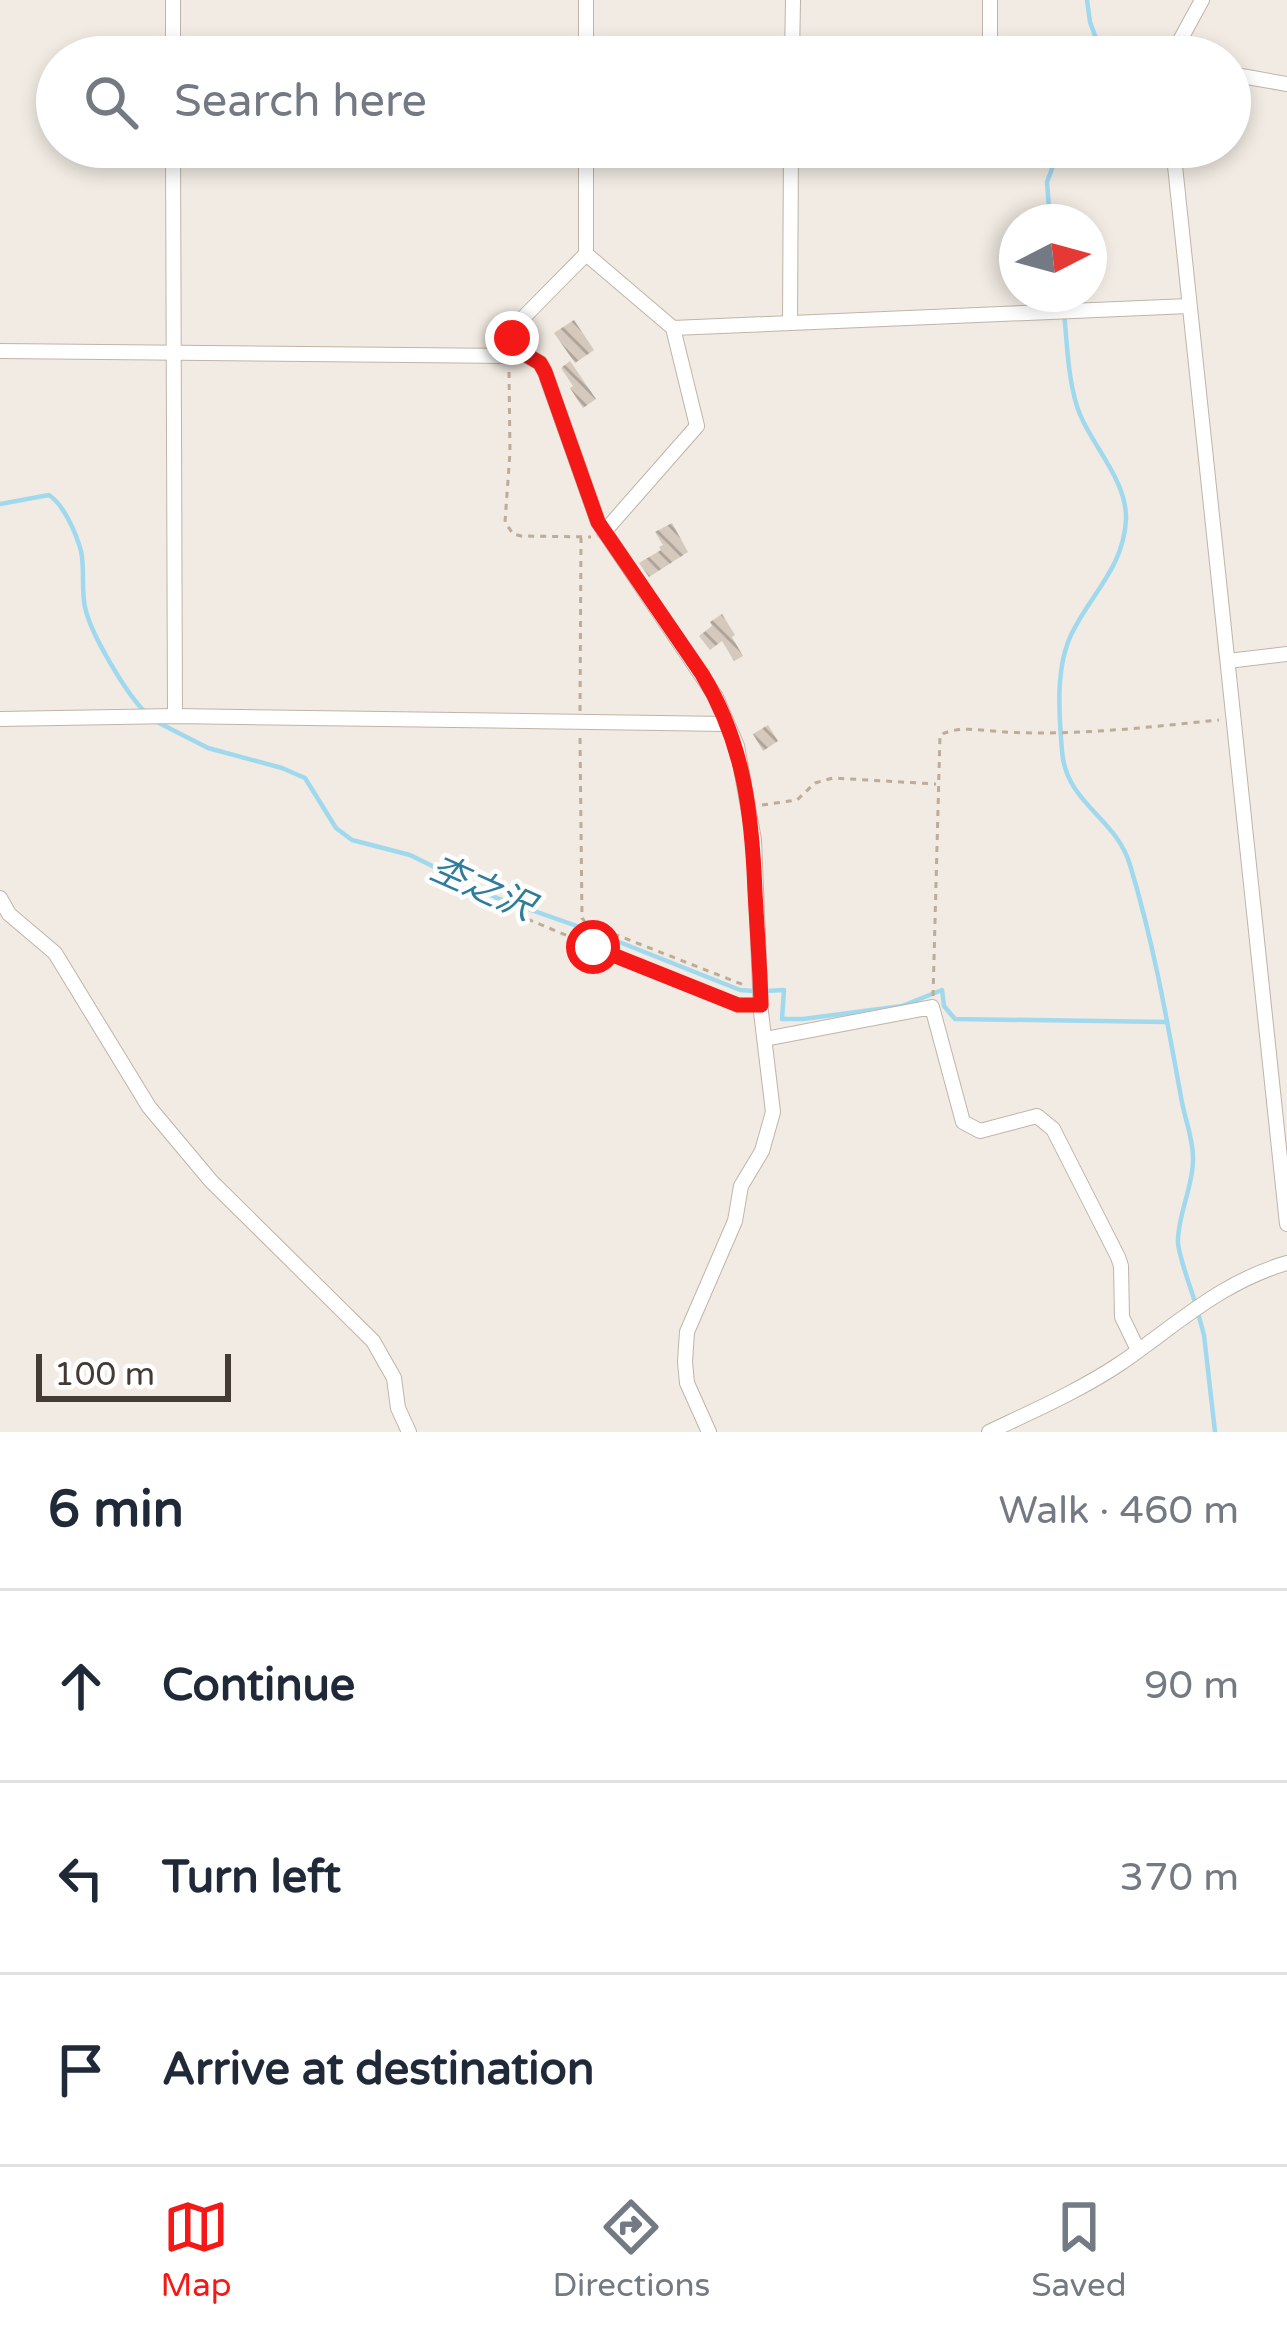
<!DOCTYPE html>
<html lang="en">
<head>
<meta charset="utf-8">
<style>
  body { margin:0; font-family:"Varela Round","Noto Sans JP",sans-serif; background:#f6f6f7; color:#1f2937 }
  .compass { position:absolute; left:999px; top:204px; width:108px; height:108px; border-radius:50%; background:#fff; box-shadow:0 6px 18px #0003; rotate:84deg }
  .scale { position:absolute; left:36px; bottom:30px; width:195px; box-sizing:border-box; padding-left:12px; border:6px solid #433b34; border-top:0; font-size:33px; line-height:42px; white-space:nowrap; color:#433b34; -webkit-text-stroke:9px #fff; paint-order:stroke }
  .stop { position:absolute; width:36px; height:36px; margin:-27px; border:9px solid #f41917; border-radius:50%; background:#fff }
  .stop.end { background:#f41917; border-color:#fff; box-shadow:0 3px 12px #0008 }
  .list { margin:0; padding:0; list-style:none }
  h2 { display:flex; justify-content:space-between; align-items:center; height:156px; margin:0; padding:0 48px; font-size:51px }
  h2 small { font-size:39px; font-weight:400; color:#747a83 }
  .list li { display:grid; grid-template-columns:78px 1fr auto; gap:36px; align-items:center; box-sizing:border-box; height:192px; padding:0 48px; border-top:3px solid #e0e1e3 }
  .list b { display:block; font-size:45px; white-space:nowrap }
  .list em { font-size:39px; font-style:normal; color:#747a83 }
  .icon { flex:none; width:66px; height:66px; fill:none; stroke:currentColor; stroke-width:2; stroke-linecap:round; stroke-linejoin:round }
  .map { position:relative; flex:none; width:1287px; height:1432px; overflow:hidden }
  .search { position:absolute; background:#fff; box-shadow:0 6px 18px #0003; left:36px; right:36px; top:36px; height:132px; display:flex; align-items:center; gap:30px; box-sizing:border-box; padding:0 42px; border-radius:66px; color:#747a83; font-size:45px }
  .sheet { height:732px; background:#fff }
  nav { display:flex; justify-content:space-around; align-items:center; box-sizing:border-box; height:168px; border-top:3px solid #e0e1e3; background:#fff; font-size:33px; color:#747a83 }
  nav a { display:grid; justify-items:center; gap:6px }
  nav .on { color:#f41917 }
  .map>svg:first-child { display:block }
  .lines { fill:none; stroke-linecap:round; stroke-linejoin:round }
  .stream { stroke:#a0d9ee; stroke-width:4.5 }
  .building { fill:url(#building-back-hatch) }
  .minor-casing { stroke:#bfb4a9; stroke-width:16 }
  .path { stroke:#beab98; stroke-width:3; stroke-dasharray:6 6; stroke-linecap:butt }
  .minor { stroke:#fff; stroke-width:14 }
  .route { stroke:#f41917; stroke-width:15 }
  .labels { text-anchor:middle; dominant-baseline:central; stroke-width:9; stroke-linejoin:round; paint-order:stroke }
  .water-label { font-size:36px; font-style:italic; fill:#2e7d9c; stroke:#fff }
</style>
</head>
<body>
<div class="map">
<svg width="1287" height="1432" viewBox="0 0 1287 1432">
  <defs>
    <pattern id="building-back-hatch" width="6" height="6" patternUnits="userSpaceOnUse" patternTransform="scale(3)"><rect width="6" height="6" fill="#d5c8bc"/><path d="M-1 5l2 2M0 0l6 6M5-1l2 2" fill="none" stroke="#aea49a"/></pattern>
  </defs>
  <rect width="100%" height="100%" fill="#f1ebe3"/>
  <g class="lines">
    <g class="stream">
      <path d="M1087 0 1090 22 1100 49 1097 57"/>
      <path d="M1050 222 1047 182 1060 147"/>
      <path d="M1062 294C1067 330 1066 368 1076 403 1087 442 1127 477 1126 519 1124 567 1091 594 1072 633 1055 667 1059 714 1062 751 1066 804 1116 817 1130 865 1153 940 1167 1020 1181 1097 1184 1117 1194 1140 1193 1160 1193 1187 1178 1214 1178 1241 1177 1251 1191 1289 1195 1302"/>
      <path d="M0 504 49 495C64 505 76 533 81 551 85 569 81 589 85 607 90 633 126 693 145 712"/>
      <path d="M159 723 208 748 282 768 305 778 336 828 352 840 410 855 497 898 594 932 740 990 754 991"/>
      <path d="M765 991 784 990 782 1019H803L902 1006 942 990 944 1006 955 1019 1166 1022"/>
      <path d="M1198 1313 1204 1335 1215 1432"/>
    </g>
  </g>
  <g class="building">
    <path d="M574 320 594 350 575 363 554 333Z"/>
    <path d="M570 361 596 399 583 408 570 388 573 386 561 368Z"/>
    <path d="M672 523 688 552 649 577 639 563 661 550 659 547 663 545 655 532Z"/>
    <path d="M722 614 735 635 732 637 743 656 734 661 722 641 710 650 699 636 712 626 710 622Z"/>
    <path d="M768 725 778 741 763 751 753 734Z"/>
  </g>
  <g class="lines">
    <defs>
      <g id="minor">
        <path d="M586 0V57"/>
        <path d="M990 0V55C1018 52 1050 45 1076 57"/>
        <path d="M173 57V0"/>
        <path d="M792 57 793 0"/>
        <path d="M1171 57 1202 0"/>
        <path d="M1230 74 1287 84"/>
        <path d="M173 147 175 716"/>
        <path d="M1173 147 1287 1224"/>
        <path d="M586 254 673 328 697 426 604 532"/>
        <path d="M790 323 791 147"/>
        <path d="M673 328 1189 306"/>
        <path d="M511 346 540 363 545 372 598 522 716 697 737 746 754 840 761 1012 773 1112 762 1151 741 1186 735 1221 687 1332 685 1362 687 1383 709 1432"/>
        <path d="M0 351 509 356 513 330 520 321 586 254V147"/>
        <path d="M1228 661 1287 654"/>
        <path d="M0 719 175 716 726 724"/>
        <path d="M0 898 9 914 55 953 149 1107 211 1181 373 1341 394 1378 398 1408 409 1432"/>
        <path d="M765 1039 932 1007 963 1122 980 1131 1037 1116 1053 1129 1118 1257 1121 1266 1122 1317 1138 1350"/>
        <path d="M989 1432C1033 1411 1081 1390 1121 1363 1176 1325 1221 1282 1287 1263"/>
      </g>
    </defs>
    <use href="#minor" class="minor-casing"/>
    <g class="path">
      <path d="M509 372 510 452 505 522 513 534 521 536 591 537"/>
      <path d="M580 711 581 538"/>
      <path d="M580 738 582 918 586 923 744 985"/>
      <path d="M762 805 797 800 815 783 833 778 936 784"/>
      <path d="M461 891 708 995 738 1005 747 1004"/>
      <path d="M933 996 940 735C959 725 984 731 1005 732 1077 736 1148 727 1219 720"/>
    </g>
    <use href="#minor" class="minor"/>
  </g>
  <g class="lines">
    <path class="route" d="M512 338 511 346 540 363 545 372 598 522 702 674C744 743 752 813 755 892 757 929 760 967 761 1005H738L593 947"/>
  </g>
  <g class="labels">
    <g class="water-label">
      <text transform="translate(482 888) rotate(24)">杢之沢</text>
    </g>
  </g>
</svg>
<svg class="compass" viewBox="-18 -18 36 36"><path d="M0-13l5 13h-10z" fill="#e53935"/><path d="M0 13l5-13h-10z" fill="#747a83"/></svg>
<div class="scale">100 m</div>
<div class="stop" style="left:593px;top:947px"></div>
<div class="stop end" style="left:512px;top:338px"></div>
<div class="search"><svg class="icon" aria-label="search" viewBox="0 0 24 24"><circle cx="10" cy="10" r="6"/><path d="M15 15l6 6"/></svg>Search here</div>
</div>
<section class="sheet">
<h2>6 min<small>Walk · 460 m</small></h2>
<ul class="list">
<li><svg class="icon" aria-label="ahead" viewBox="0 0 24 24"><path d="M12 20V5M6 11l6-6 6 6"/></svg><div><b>Continue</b></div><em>90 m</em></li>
<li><svg class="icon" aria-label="left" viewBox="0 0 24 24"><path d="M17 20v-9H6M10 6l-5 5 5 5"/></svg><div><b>Turn left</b></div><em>370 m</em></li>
<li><svg class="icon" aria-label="arrive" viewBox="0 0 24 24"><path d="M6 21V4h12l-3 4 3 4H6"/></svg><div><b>Arrive at destination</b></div></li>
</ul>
</section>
<nav>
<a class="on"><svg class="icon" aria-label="map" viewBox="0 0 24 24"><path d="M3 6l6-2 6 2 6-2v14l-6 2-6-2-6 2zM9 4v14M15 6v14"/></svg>Map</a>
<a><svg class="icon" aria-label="directions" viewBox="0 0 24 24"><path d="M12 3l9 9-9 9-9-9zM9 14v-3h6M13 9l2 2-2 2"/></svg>Directions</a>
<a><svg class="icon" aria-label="saved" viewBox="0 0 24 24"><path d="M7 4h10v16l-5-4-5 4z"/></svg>Saved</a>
</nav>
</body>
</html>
